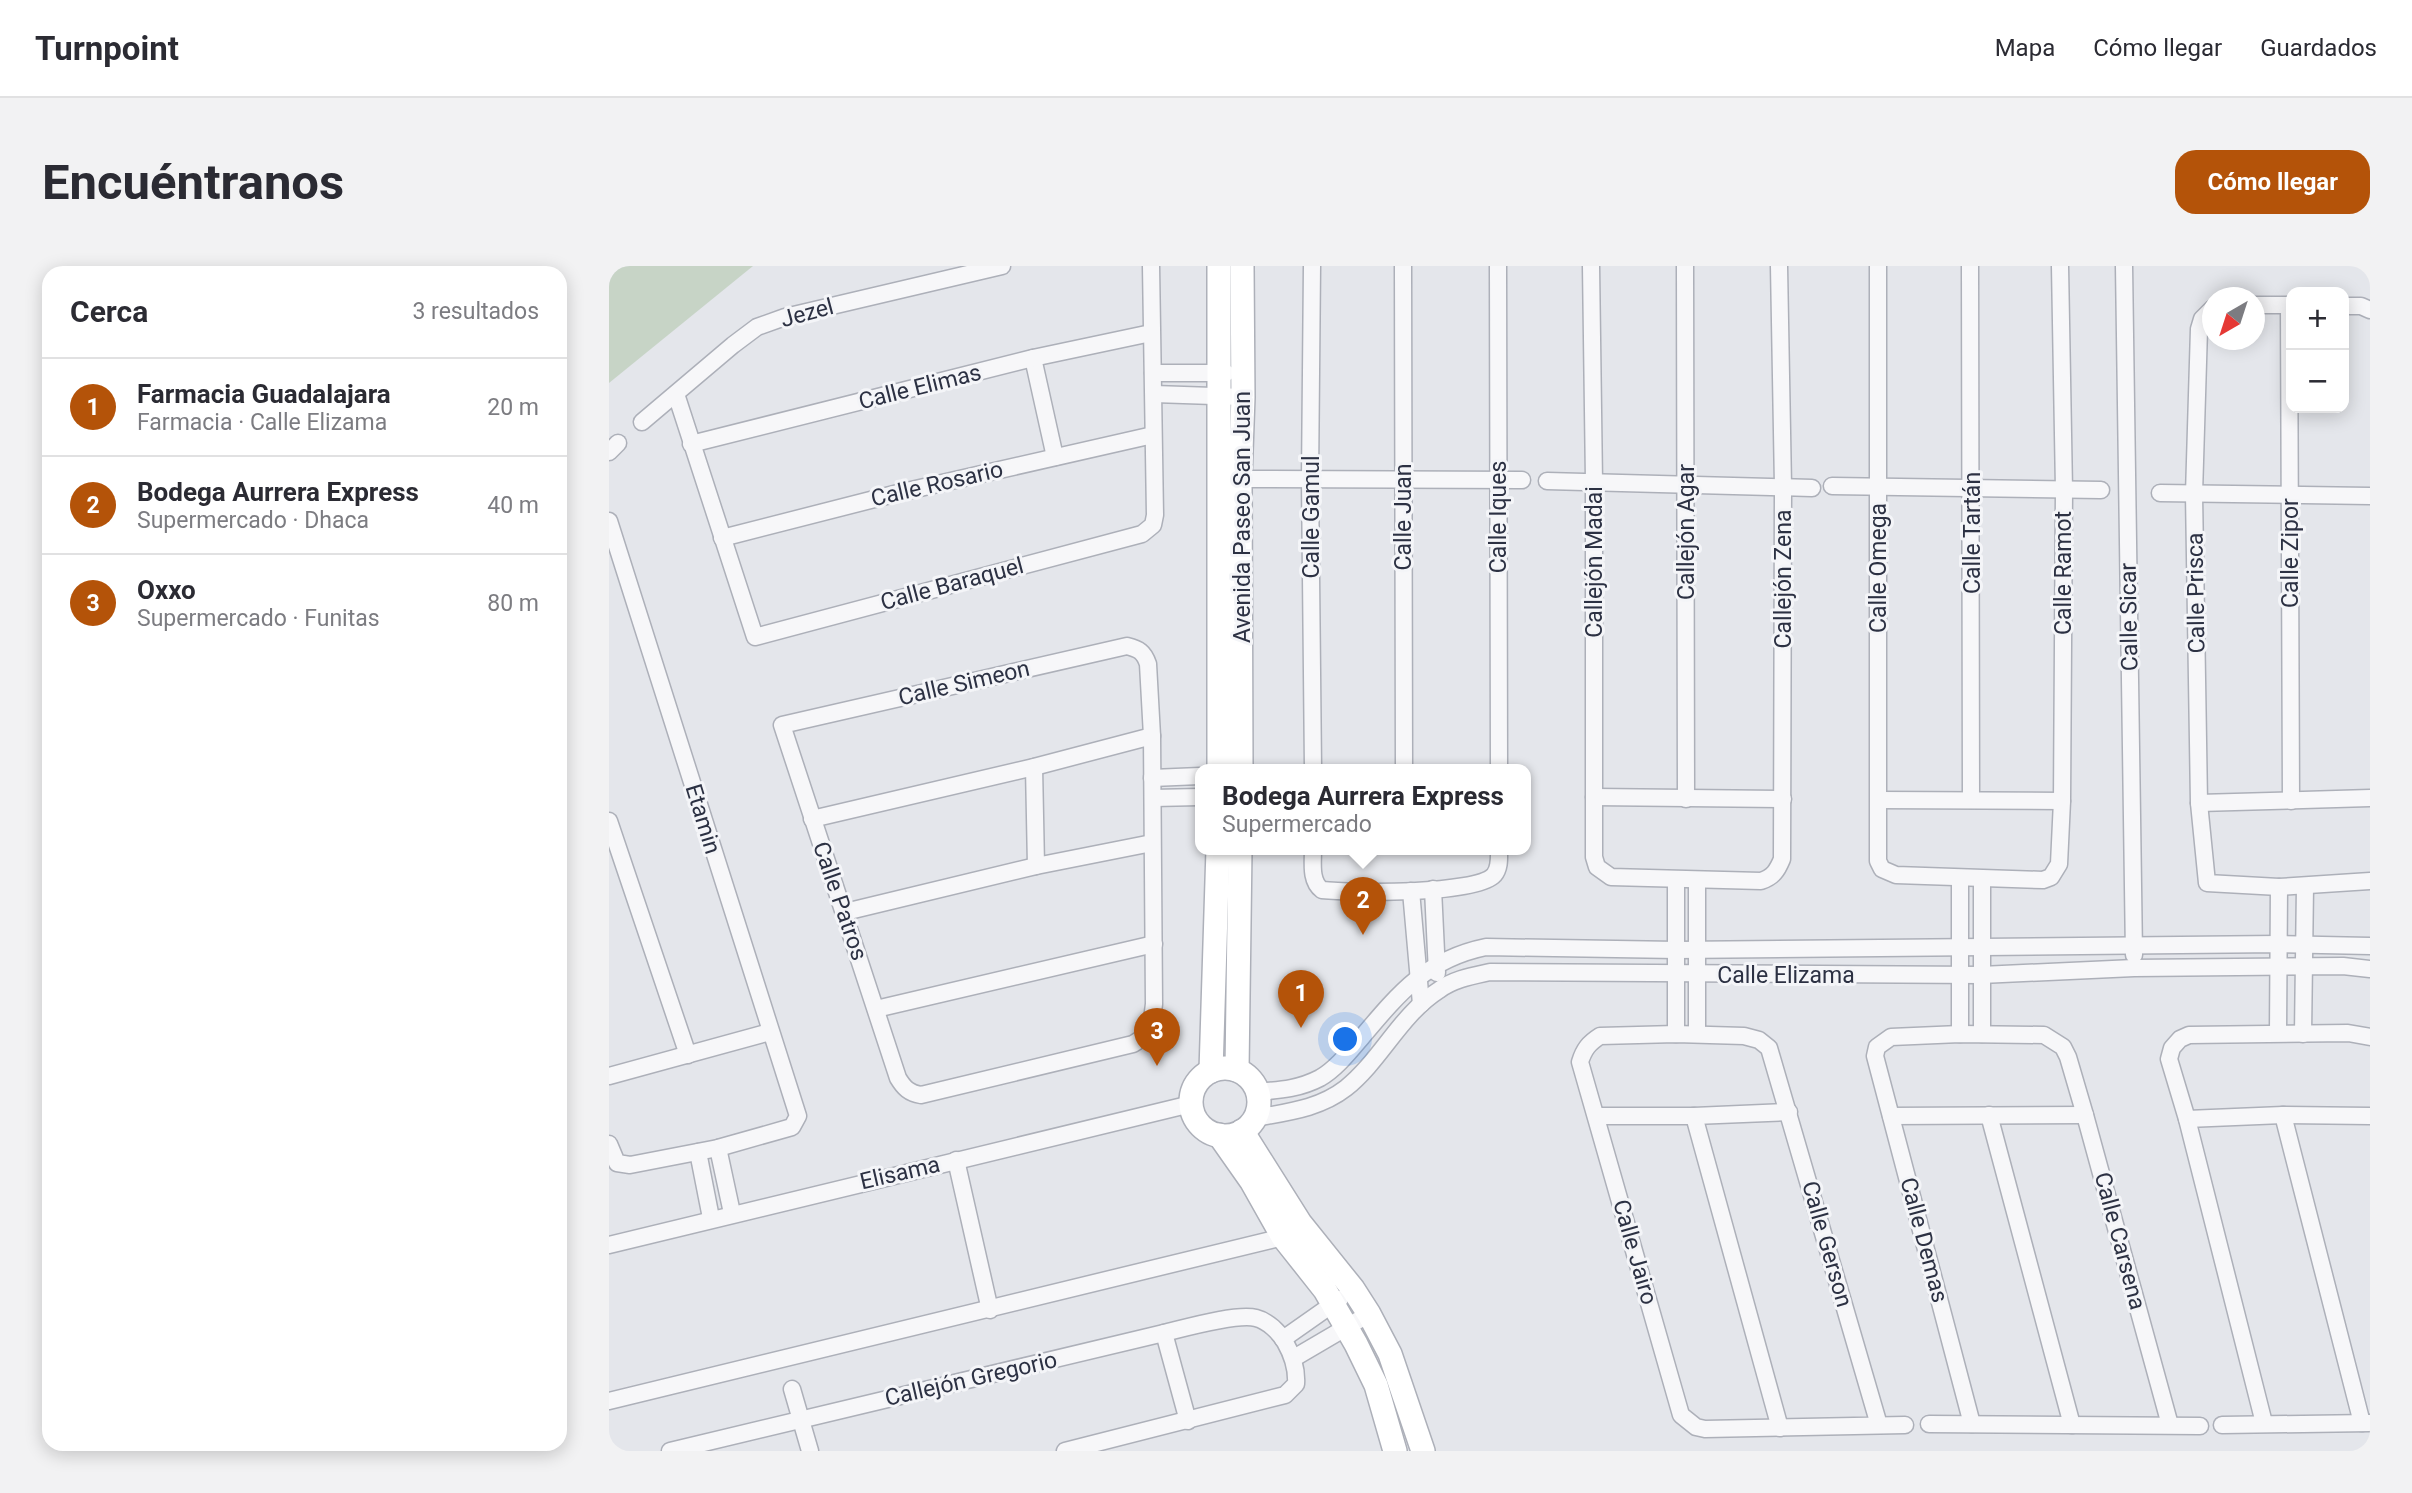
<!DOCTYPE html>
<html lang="es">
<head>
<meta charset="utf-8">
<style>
  body { margin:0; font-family:Roboto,sans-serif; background:#f2f2f3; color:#2b2b33 }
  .controls { position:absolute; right:21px; top:21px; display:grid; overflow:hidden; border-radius:14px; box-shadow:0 4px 18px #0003 }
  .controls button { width:63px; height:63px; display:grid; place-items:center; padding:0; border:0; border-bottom:2px solid #e1e1e2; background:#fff; color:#2b2b33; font:35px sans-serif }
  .compass { position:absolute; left:1593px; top:21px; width:63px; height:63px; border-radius:50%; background:#fff; box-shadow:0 4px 18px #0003; rotate:219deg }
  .you { position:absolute; left:737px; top:774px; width:24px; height:24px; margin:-18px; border:5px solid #fff; border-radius:50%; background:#1a73e8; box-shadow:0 0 0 10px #1a73e833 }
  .badge { display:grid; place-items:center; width:46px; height:46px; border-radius:50%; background:#b45309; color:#fff; font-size:23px; font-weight:700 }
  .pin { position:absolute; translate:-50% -58px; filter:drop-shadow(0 2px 4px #0008) }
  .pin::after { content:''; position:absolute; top:37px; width:24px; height:21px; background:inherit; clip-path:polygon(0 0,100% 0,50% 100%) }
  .popup { position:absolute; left:586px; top:498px; width:336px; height:91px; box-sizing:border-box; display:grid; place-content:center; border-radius:14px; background:#fff; filter:drop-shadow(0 2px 5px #0005); font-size:23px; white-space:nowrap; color:#7c7c81 }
  .popup b { font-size:26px; color:#2b2b33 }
  .popup::after { content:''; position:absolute; left:50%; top:100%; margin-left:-14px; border:14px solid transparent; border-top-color:#fff }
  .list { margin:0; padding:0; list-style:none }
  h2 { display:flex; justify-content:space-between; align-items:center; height:91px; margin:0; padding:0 28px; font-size:30px }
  h2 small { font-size:23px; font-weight:400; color:#7c7c81 }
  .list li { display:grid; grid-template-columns:46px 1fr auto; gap:21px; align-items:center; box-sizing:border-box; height:98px; padding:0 28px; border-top:2px solid #e1e1e2 }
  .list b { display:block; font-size:26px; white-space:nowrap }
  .list p { margin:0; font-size:23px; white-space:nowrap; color:#7c7c81 }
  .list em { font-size:23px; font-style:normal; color:#7c7c81 }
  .map { position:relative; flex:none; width:1761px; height:1185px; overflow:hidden; border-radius:21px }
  header { display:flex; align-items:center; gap:42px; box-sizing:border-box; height:98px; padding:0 35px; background:#fff; border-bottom:2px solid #e1e1e2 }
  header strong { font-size:33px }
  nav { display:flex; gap:38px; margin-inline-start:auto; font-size:24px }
  .intro { display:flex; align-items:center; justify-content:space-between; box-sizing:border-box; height:168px; padding:0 42px }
  h1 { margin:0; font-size:49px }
  .button { padding:18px 32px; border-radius:21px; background:#b45309; color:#fff; font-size:24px; font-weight:700 }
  main { display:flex; gap:42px; padding:0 42px }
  aside { flex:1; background:#fff; border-radius:21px; box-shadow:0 4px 18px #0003 }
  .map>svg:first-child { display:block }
  .green { fill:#c7d4c6 }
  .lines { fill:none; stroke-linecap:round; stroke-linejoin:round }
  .street-casing { stroke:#adb0b9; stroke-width:19 }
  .secondary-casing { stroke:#adb0b9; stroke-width:26 }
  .street { stroke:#f7f7f9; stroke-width:16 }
  .secondary { stroke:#fff; stroke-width:23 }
  .labels { text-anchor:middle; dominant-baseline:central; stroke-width:6; stroke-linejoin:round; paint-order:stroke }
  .street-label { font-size:23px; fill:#2c3143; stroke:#f4f5f8 }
</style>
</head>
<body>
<header>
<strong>Turnpoint</strong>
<nav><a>Mapa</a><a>Cómo llegar</a><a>Guardados</a></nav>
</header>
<div class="intro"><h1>Encuéntranos</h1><a class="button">Cómo llegar</a></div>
<main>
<aside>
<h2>Cerca<small>3 resultados</small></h2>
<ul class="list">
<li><span class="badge">1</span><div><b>Farmacia Guadalajara</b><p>Farmacia · Calle Elizama</p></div><em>20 m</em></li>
<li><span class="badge">2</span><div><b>Bodega Aurrera Express</b><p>Supermercado · Dhaca</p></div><em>40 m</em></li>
<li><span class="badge">3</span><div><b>Oxxo</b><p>Supermercado · Funitas</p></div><em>80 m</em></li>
</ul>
</aside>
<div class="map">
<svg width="1761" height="1185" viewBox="0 0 1761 1185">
  <rect width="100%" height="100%" fill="#e4e6eb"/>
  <path class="green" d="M0 0H144L0 117Z"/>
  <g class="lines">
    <defs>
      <g id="street">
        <path d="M703 0 701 213 704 503"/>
        <path d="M794 0 795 503"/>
        <path d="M889 0 890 503"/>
        <path d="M982 0 985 216V591L988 601 1002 611 1152 615C1164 611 1168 605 1173 593L1174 221 1170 0"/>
        <path d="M1076 0 1077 533"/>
        <path d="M1269 0V595L1273 603 1287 609 1434 614 1442 611 1450 598 1453 535 1455 224 1451 0"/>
        <path d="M1361 0 1362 534"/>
        <path d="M1515 0 1525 689"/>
        <path d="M1646 39H1682"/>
        <path d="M1680 39 1682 535"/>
        <path d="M1735 40H1752L1761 44"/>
        <path d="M1604 42 1593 53 1590 63 1585 228 1590 537 1598 617 1670 621 1761 615"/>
        <path d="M424 92 446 191"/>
        <path d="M544 107H617"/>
        <path d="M67 128 146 371 533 268 544 259 546 249 542 0"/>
        <path d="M545 128 634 131"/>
        <path d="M33 156 124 79 148 61 176 51 393 0"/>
        <path d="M82 178 424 92 542 67"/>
        <path d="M0 186 9 177"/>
        <path d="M631 213 913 214"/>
        <path d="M938 215 1203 222"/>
        <path d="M1223 220 1492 224"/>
        <path d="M1551 227 1761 230"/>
        <path d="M0 255 189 850 183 861 109 882 21 899 8 897 0 878"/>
        <path d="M113 272 289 227 544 169"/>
        <path d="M518 380C530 383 535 386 539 398L543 470 545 738 542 762 535 771 524 778 312 829C300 827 295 822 289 812L173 459Z"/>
        <path d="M425 501 427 600"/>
        <path d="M543 512 591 510"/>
        <path d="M985 531 1174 533"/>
        <path d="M544 532 591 531"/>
        <path d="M1270 534 1453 535"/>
        <path d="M1590 537 1761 532"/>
        <path d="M203 553 425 501 543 470"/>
        <path d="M0 555 79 789"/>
        <path d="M704 583C704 597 701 615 713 624 742 627 867 629 885 609 891 602 890 592 890 583"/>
        <path d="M1351 613V768"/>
        <path d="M824 623 828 707"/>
        <path d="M802 625 812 738"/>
        <path d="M236 646 427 600 543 577"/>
        <path d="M267 743 545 678"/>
        <path d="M1669 767 1670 621"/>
        <path d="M1067 768V614"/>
        <path d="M1088 768V614"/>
        <path d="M1373 768V613"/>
        <path d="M1694 768 1696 620"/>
        <path d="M0 810 161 766"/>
        <path d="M648 826C671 824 690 823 711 812 727 803 741 785 753 771 790 727 818 693 877 681L1068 684 1670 678 1761 680"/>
        <path d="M1380 849 1463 1159"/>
        <path d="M1674 849 1753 1157"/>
        <path d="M987 850H1085L1180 846"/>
        <path d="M1085 850 1171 1162"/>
        <path d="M1282 850 1476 849"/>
        <path d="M646 852C678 846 710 843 737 822 772 794 791 749 830 724 845 713 863 710 881 706L1372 709 1525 702 1734 700 1761 703"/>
        <path d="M1578 853 1674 849 1761 850"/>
        <path d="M109 882 123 947"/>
        <path d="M89 886 102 952"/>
        <path d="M347 894 381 1044"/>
        <path d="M0 979 582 838"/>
        <path d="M555 1067 579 1155"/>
        <path d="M674 1073 731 1033"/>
        <path d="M685 1092 760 1048"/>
        <path d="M183 1123 201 1185"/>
        <path d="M0 1135 674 971"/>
        <path d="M1655 1157 1578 853 1560 793 1563 782 1571 773 1580 769 1739 767 1761 771"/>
        <path d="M1320 1158 1591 1160"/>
        <path d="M1363 1158 1266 790 1268 781 1282 771 1351 768 1435 769 1454 781 1459 791 1476 849 1561 1159"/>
        <path d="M1270 1159 1160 782 1150 774 1135 770 1067 768 991 770C980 777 975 783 971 796L1072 1149 1087 1161 1096 1163 1296 1159"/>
        <path d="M1613 1159 1761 1157"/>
        <path d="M61 1185 555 1067C576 1062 628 1047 647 1052 659 1055 670 1066 676 1076 684 1090 688 1103 687 1118L676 1129 456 1185"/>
      </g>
      <g id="secondary">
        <path d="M610 0V503"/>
        <path d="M632 503 631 213 634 131 633 0"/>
        <circle cx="616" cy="836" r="34"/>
        <path d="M628 804 631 583"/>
        <path d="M602 805 609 583"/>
        <path d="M633 865 691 957 744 1023 760 1048 781 1088 814 1185"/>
        <path d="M610 869 643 916 674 971 716 1024 747 1078 767 1119 786 1185"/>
      </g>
    </defs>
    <use href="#street" class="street-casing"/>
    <use href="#secondary" class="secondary-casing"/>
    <use href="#street" class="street"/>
    <use href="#secondary" class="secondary"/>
  </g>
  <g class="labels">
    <g class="street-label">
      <text transform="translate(198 47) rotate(-15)">Jezel</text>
      <text transform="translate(311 121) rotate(-14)">Calle Elimas</text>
      <text transform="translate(328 218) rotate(-13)">Calle Rosario</text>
      <text transform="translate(633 251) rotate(-90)">Avenida Paseo San Juan</text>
      <text transform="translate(702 251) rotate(-90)">Calle Gamul</text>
      <text transform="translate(794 251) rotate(-90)">Calle Juan</text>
      <text transform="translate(889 251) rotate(-90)">Calle Iques</text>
      <text transform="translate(1077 266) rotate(-90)">Callejón Agar</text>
      <text transform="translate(1363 267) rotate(-90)">Calle Tartán</text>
      <text transform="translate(1681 287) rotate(-90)">Calle Zipor</text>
      <text transform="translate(985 296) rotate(-90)">Callejón Madai</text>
      <text transform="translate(1269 302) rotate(-90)">Calle Omega</text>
      <text transform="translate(1454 307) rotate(-90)">Calle Ramot</text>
      <text transform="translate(1174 313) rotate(-90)">Callejón Zena</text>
      <text transform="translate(343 318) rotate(-15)">Calle Baraquel</text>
      <text transform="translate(1587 327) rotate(-91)">Calle Prisca</text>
      <text transform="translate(1520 351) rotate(-91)">Calle Sicar</text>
      <text transform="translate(355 417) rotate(-13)">Calle Simeon</text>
      <text transform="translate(94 553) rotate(73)">Etamin</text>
      <text transform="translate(231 635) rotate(71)">Calle Patros</text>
      <text x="1177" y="709">Calle Elizama</text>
      <text transform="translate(291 907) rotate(-13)">Elisama</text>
      <text transform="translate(1315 974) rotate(75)">Calle Demas</text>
      <text transform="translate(1511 975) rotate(75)">Calle Carsena</text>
      <text transform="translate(1218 978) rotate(74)">Calle Gerson</text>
      <text transform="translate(1026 986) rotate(74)">Calle Jairo</text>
      <text transform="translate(362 1113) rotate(-13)">Callejón Gregorio</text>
    </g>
  </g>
</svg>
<div class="controls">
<button>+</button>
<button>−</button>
</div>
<svg class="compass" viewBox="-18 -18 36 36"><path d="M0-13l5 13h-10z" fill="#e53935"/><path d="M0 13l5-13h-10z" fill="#7c7c81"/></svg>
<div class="you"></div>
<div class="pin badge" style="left:692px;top:762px">1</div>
<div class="pin badge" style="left:754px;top:669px">2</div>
<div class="popup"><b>Bodega Aurrera Express</b>Supermercado</div>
<div class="pin badge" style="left:548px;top:800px">3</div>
</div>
</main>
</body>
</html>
